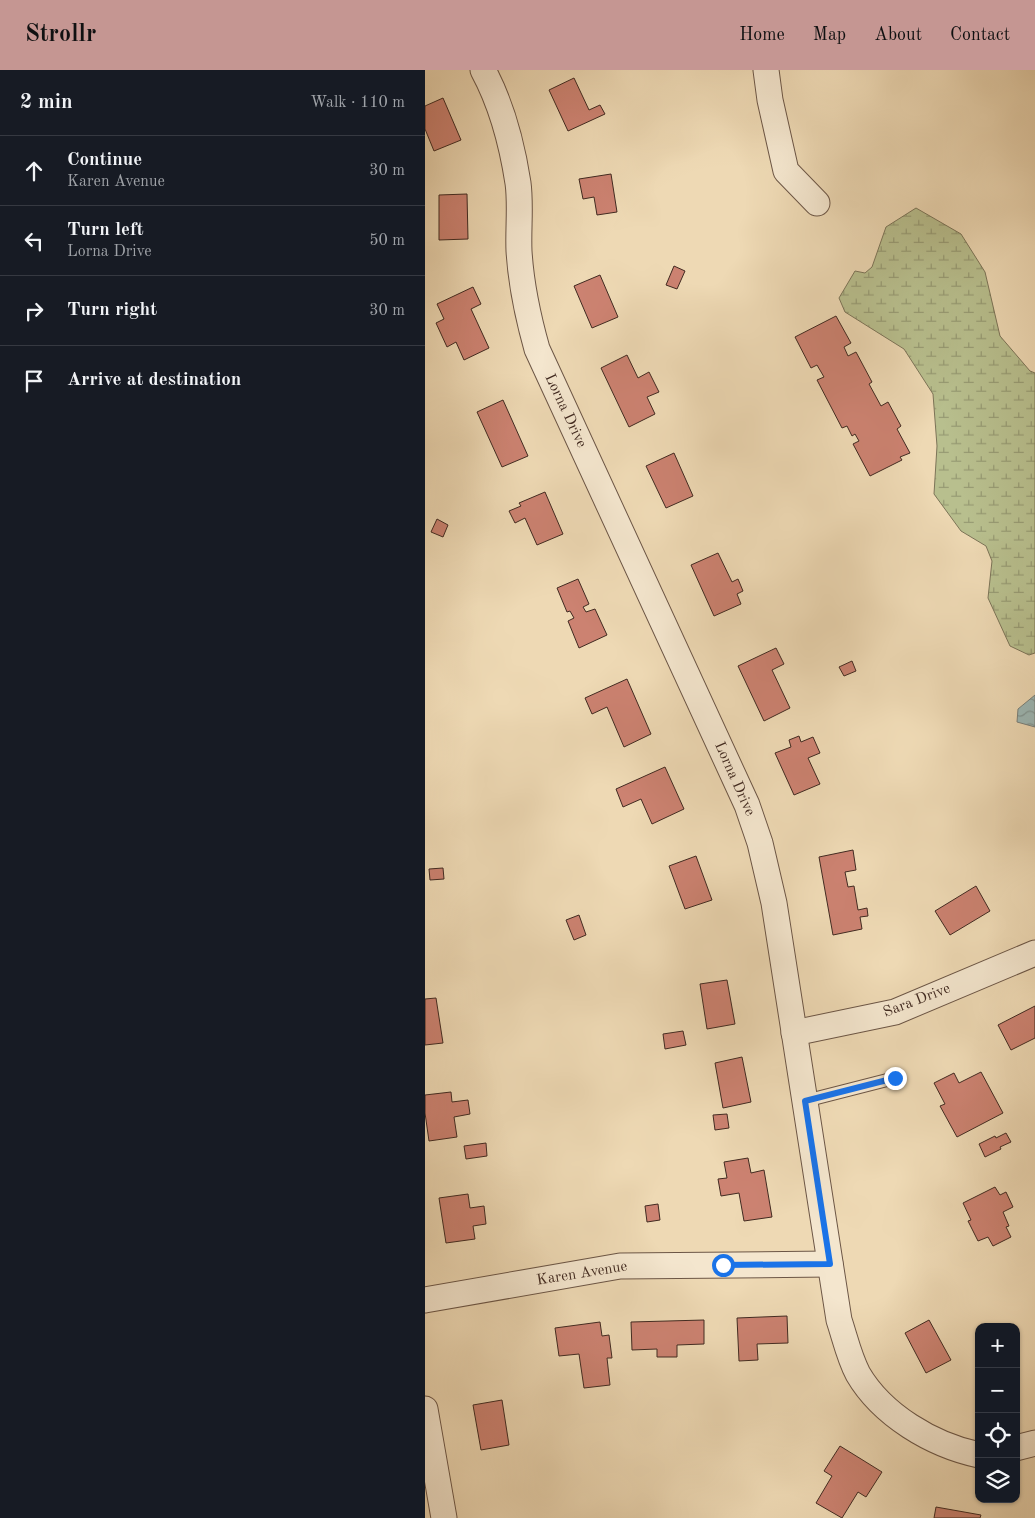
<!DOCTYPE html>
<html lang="en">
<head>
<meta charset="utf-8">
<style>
  body { margin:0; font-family:"Old Standard TT",serif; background:#20242c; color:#f1f3f6 }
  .controls { position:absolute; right:15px; bottom:15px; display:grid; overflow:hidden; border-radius:10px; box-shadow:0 1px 4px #0004 }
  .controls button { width:45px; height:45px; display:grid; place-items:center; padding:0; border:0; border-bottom:1px solid #363941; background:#171b24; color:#f1f3f6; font:25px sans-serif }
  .stop { position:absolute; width:15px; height:15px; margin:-11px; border:4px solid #1a73e8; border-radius:50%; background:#fff }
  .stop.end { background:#1a73e8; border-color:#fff; box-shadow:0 1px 5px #0008 }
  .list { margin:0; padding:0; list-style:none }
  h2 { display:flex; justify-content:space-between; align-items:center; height:65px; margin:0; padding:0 20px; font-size:21px }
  h2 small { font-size:16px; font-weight:400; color:#9ea1a6 }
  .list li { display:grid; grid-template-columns:32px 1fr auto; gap:15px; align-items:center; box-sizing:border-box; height:70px; padding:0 20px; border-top:1px solid #363941 }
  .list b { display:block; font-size:19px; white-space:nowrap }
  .list p { margin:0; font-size:16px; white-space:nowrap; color:#9ea1a6 }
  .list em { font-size:16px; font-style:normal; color:#9ea1a6 }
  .icon { flex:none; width:28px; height:28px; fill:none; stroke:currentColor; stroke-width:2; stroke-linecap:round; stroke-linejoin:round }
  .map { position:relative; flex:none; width:610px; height:1448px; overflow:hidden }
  header { display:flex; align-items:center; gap:30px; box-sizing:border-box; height:70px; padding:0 25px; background:#c59692; color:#111 }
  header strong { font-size:24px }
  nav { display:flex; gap:28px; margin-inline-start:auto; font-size:18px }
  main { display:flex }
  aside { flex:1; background:#171b24 }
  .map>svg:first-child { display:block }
  .wetland { fill:url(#wetland-marsh); stroke:#7c7458 }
  .water { fill:url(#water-waves); stroke:#787f7a }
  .building { fill:#cc8271; stroke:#412a21 }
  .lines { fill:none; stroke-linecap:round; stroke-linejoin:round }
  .lane-casing { stroke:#6c5646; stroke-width:14 }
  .street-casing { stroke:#6c5646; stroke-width:27 }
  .lane { stroke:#f4e6ce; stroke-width:12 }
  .street { stroke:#f4e6ce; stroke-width:25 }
  .route { stroke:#1a73e8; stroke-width:6 }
  .labels { text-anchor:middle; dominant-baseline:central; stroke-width:4; stroke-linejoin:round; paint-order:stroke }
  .street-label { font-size:15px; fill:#412a21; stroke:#f4e6ce }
</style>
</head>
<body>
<header>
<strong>Strollr</strong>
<nav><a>Home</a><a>Map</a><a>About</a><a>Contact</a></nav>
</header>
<main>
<aside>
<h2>2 min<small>Walk · 110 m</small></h2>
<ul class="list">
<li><svg class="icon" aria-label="ahead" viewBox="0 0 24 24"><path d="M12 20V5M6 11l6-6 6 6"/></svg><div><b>Continue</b><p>Karen Avenue</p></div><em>30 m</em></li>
<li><svg class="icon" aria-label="left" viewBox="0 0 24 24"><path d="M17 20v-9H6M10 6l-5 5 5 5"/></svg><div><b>Turn left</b><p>Lorna Drive</p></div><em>50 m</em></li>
<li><svg class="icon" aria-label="right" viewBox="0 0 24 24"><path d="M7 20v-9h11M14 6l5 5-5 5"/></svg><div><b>Turn right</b></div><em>30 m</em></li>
<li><svg class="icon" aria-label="arrive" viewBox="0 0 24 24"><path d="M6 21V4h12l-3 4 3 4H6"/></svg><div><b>Arrive at destination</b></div></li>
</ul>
</aside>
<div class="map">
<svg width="610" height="1448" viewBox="0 0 610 1448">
  <defs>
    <pattern id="wetland-marsh" width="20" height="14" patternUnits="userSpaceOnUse" patternTransform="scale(1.25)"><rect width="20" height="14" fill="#b8bf8e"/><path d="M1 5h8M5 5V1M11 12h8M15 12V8" fill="none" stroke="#979b74"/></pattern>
    <pattern id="water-waves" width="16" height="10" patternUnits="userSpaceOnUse" patternTransform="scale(1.25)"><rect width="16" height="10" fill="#9cb8b6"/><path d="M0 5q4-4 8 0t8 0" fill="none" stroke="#819694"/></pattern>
  </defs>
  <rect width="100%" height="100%" fill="#eed9b4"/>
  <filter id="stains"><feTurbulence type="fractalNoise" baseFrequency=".004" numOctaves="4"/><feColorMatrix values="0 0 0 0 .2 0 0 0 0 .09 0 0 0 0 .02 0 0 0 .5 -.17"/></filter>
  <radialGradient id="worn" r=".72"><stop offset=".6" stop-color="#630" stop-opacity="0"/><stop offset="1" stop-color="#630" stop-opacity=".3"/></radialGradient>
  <path class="wetland" d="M491 138 536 164 560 202 575 266 605 301 610 303V583L604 585 585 576 563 528 567 491 561 476 536 461 509 424 512 376 508 324 479 279 420 242 414 228 430 201 440 203 447 197 461 157Z"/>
  <path class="water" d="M610 625V657L592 652 593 639Z"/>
  <g class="building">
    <path d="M149 8 164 40 175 35 180 44 143 61 124 20Z"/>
    <path d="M18 28 36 70 9 81 0 59V36Z"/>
    <path d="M186 104 192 142 172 145 169 127 158 129 154 109Z"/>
    <path d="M42 124 43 169 14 170V125Z"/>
    <path d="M249 196 260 201 252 219 241 215Z"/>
    <path d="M175 205 193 247 167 258 149 216Z"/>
    <path d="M48 217 56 234 46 239 64 278 39 290 31 272 22 277 11 253 19 249 12 234Z"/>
    <path d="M411 246 426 273 419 277 423 286 431 282 447 312 444 314 456 336 463 332 476 356 472 359 485 383 475 387 477 390 445 406 428 374 434 371 430 364 427 366 422 356 417 358 392 310 399 307 392 295 386 298 370 267Z"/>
    <path d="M202 285 213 308 224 302 234 322 222 327 230 344 204 357 176 298Z"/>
    <path d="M78 330 103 386 77 397 52 342Z"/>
    <path d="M249 383 268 426 241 438 221 396Z"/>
    <path d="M120 422 138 464 112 475 100 448 90 453 84 441 96 436 94 433Z"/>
    <path d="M12 449 23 455 18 467 6 462Z"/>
    <path d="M293 483 307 512 313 509 318 521 312 524 316 534 289 546 266 495Z"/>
    <path d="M153 509 164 534 158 537 161 542 170 539 182 565 154 578 143 551 149 548 145 541 142 542 132 518Z"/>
    <path d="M351 578 359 594 347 600 365 638 339 651 313 596Z"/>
    <path d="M427 591 431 601 419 606 414 597Z"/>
    <path d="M202 609 226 664 199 677 182 637 167 644 160 628Z"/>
    <path d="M374 666 376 672 388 667 395 683 383 688 395 714 369 725 350 683 366 677 364 670Z"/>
    <path d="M240 697 259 739 227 754 216 729 198 737 191 719Z"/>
    <path d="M428 780 431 800 420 802 423 817 429 816 433 840 442 838 443 846 435 847 437 859 408 865 394 787Z"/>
    <path d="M271 786 287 830 260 839 244 796Z"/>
    <path d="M18 798 19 809 5 810 4 799Z"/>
    <path d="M551 816 565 841 525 865 510 841Z"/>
    <path d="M154 845 161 865 149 870 141 850Z"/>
    <path d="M302 910 310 954 282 959 275 914Z"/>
    <path d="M11 928 18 973 0 975V929Z"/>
    <path d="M610 936V968L586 980 573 955Z"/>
    <path d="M258 961 261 975 240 979 238 964Z"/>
    <path d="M317 987 326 1032 298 1038 290 993Z"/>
    <path d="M556 1002 578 1043 532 1067 515 1036 520 1034 509 1013 529 1003 534 1013Z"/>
    <path d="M26 1022 27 1032 43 1030 45 1044 29 1047 32 1067 4 1071 0 1043V1025Z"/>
    <path d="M302 1044 304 1058 290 1060 288 1045Z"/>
    <path d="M581 1063 586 1072 575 1077 576 1079 560 1087 554 1074 570 1066 571 1068Z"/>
    <path d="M61 1073 62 1086 41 1089 39 1076Z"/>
    <path d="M323 1088 326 1103 339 1100 347 1147 319 1151 314 1123 296 1126 293 1109 302 1108 299 1092Z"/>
    <path d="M570 1117 575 1125 581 1122 588 1137 578 1142 584 1156 581 1157 586 1167 568 1176 563 1167 553 1171 543 1151 546 1150 538 1133Z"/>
    <path d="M43 1124 45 1138 59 1136 61 1154 48 1156 50 1169 21 1173 14 1128Z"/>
    <path d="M233 1134 235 1150 222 1152 220 1136Z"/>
    <path d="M362 1246 363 1273 332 1274 333 1290 314 1291 312 1248Z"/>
    <path d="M279 1250V1274L252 1275V1287H232V1279L207 1280 206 1252Z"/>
    <path d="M504 1250 526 1290 501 1303 480 1263Z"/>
    <path d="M175 1252 177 1266 184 1265 187 1288H182L185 1315 159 1318 154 1284 134 1286 130 1258Z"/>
    <path d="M77 1330 84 1375 56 1380 48 1335Z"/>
    <path d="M415 1376 457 1402 441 1427 433 1422 417 1448 391 1433 407 1406 399 1401Z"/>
    <path d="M511 1437 556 1445 555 1448H509Z"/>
  </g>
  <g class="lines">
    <defs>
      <path id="lane" d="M380 1031 470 1008"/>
      <g id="street">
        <path d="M58 0C77 35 87 74 93 113 96 135 93 159 94 181 96 214 103 247 112 279L322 735 335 773 349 833 414 1250C420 1268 424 1287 433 1304 457 1345 507 1375 554 1385"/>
        <path d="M341 0 345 30 361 101 392 133"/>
        <path d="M369 963 470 942 610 883"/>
        <path d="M0 1230 195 1196 405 1194"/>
        <path d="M0 1339 19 1448"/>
        <path d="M591 1378 610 1373"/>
      </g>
    </defs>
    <use href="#lane" class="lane-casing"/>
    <use href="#street" class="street-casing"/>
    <use href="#lane" class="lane"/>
    <use href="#street" class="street"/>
  </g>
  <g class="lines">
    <path class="route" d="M298 1195 405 1194 380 1031 470 1008"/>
  </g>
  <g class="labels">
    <g class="street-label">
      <text transform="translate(140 341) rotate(65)">Lorna Drive</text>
      <text transform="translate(309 709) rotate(66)">Lorna Drive</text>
      <text transform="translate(492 931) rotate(-21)">Sara Drive</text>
      <text transform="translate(157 1204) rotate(-9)">Karen Avenue</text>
    </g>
  </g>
  <rect width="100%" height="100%" filter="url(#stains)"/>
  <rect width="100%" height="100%" fill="url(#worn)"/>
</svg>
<div class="controls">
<button>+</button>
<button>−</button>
<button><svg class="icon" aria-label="locate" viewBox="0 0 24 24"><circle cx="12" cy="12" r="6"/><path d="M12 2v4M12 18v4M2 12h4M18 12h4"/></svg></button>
<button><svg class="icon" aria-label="layers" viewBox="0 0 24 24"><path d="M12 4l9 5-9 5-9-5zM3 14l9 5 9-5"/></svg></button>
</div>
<div class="stop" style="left:298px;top:1195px"></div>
<div class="stop end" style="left:470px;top:1008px"></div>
</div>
</main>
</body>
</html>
